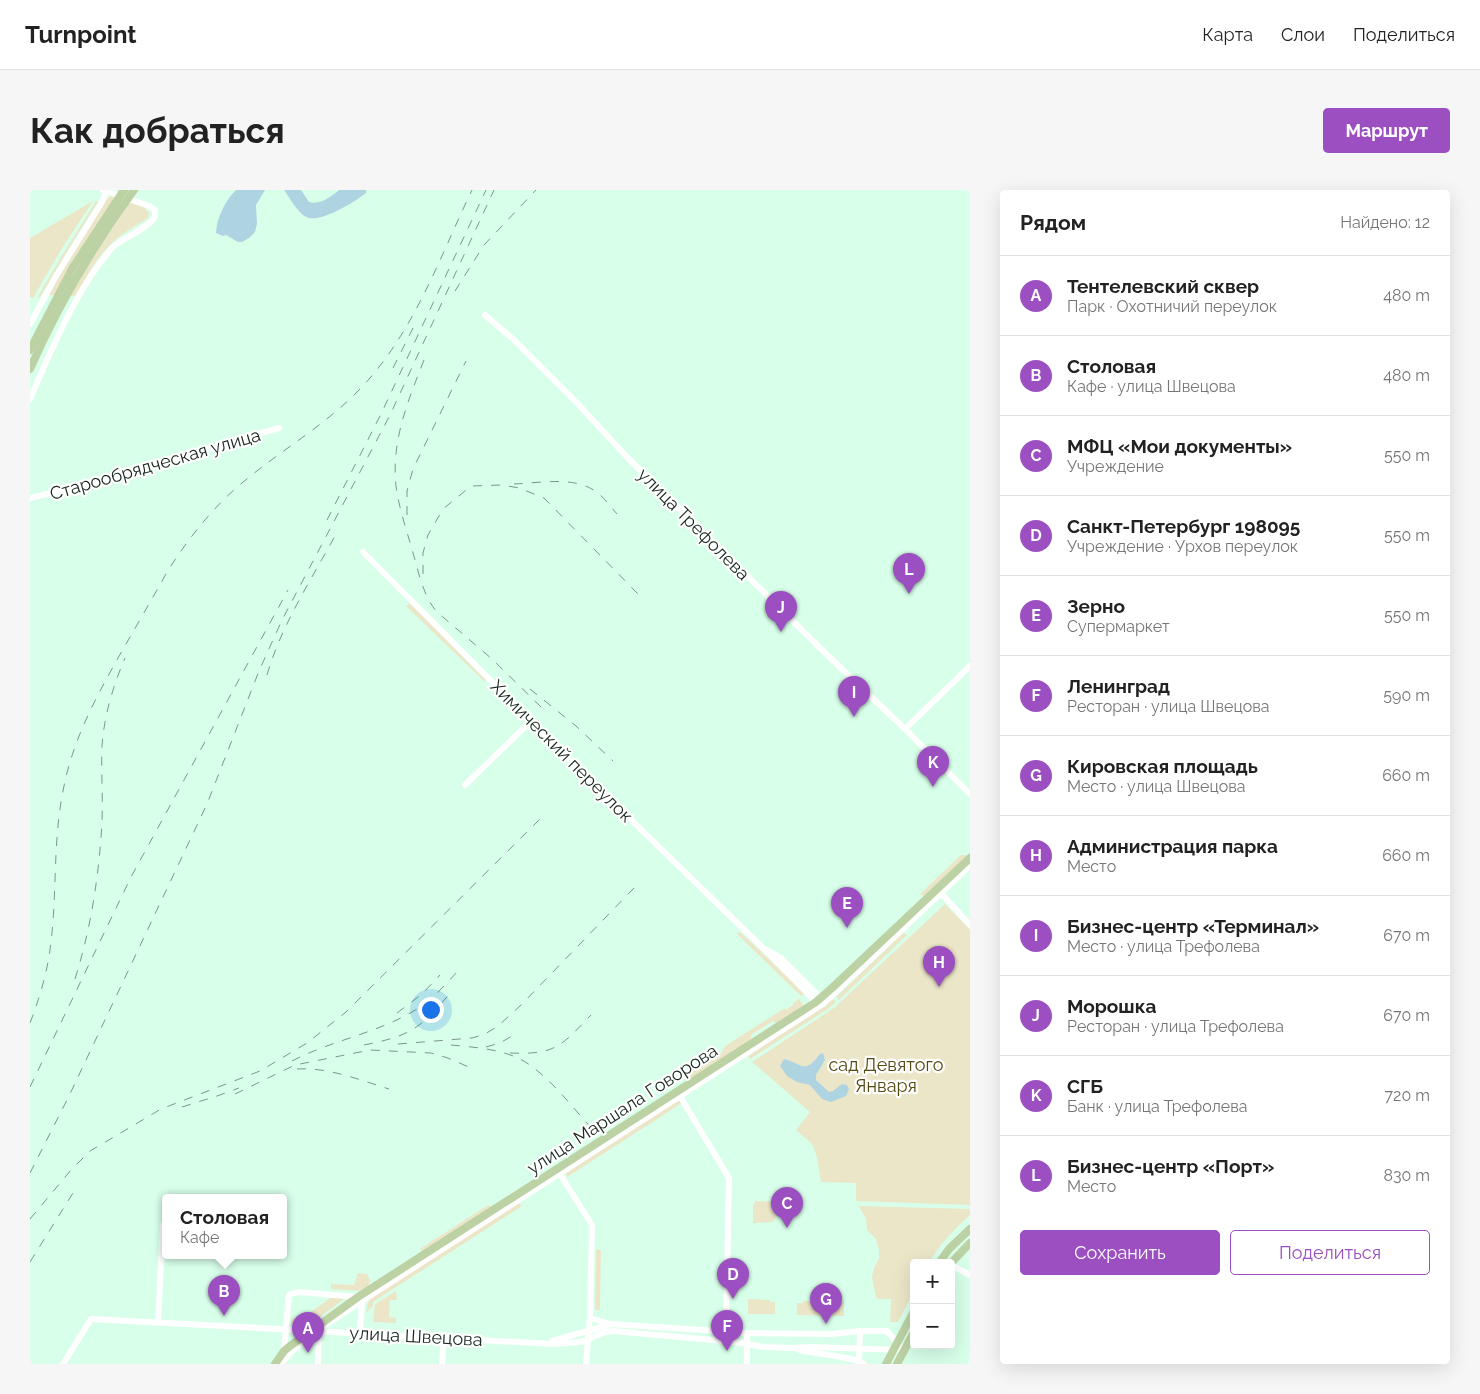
<!DOCTYPE html>
<html lang="ru">
<head>
<meta charset="utf-8">
<style>
  body { margin:0; font-family:Raleway,sans-serif; background:#f6f6f6; color:#222 }
  .controls { position:absolute; right:15px; bottom:15px; display:grid; overflow:hidden; border-radius:5px; box-shadow:0 5px 20px #0002 }
  .controls button { width:45px; height:45px; display:grid; place-items:center; padding:0; border:0; border-bottom:1px solid #e0e0e0; background:#fff; color:#222; font:25px sans-serif }
  .you { position:absolute; left:400px; top:819px; width:18px; height:18px; margin:-12px; border:4px solid #fff; border-radius:50%; background:#1a73e8; box-shadow:0 0 0 8px #1a73e833 }
  .badge { display:grid; place-items:center; width:32px; height:32px; border-radius:50%; background:#9b4fc1; color:#fff; font-size:16px; font-weight:700 }
  .pin { position:absolute; translate:-50% -41px; filter:drop-shadow(0 1px 2px #0008) }
  .pin::after { content:''; position:absolute; top:26px; width:18px; height:15px; background:inherit; clip-path:polygon(0 0,100% 0,50% 100%) }
  .popup { position:absolute; left:132px; top:1004px; width:125px; height:65px; box-sizing:border-box; display:grid; place-content:center; border-radius:5px; background:#fff; filter:drop-shadow(0 1px 4px #0005); font-size:16px; white-space:nowrap; color:#767676 }
  .popup b { font-size:19px; color:#222 }
  .popup::after { content:''; position:absolute; left:50%; top:100%; margin-left:-10px; border:10px solid transparent; border-top-color:#fff }
  .list { margin:0; padding:0; list-style:none }
  h2 { display:flex; justify-content:space-between; align-items:center; height:65px; margin:0; padding:0 20px; font-size:21px }
  h2 small { font-size:16px; font-weight:400; color:#767676 }
  .list li { display:grid; grid-template-columns:32px 1fr auto; gap:15px; align-items:center; box-sizing:border-box; height:80px; padding:0 20px; border-top:1px solid #e0e0e0 }
  .list b { display:block; font-size:19px; white-space:nowrap }
  .list p { margin:0; font-size:16px; white-space:nowrap; color:#767676 }
  .list em { font-size:16px; font-style:normal; color:#767676 }
  .actions { display:flex; gap:10px; padding:15px 20px }
  .actions a { flex:1; padding:11px 0; border:1px solid #9b4fc1; border-radius:5px; text-align:center; font-size:18px; color:#9b4fc1 }
  .actions .main { background:#9b4fc1; color:#fff }
  .map { position:relative; flex:none; width:940px; height:1174px; overflow:hidden; border-radius:5px }
  header { display:flex; align-items:center; gap:30px; box-sizing:border-box; height:70px; padding:0 25px; background:#fff; border-bottom:1px solid #e0e0e0 }
  header strong { font-size:24px }
  nav { display:flex; gap:28px; margin-inline-start:auto; font-size:18px }
  .intro { display:flex; align-items:center; justify-content:space-between; box-sizing:border-box; height:120px; padding:0 30px }
  h1 { margin:0; font-size:35px }
  .button { padding:12px 22px; border-radius:5px; background:#9b4fc1; color:#fff; font-size:18px; font-weight:700 }
  main { display:flex; gap:30px; padding:0 30px }
  aside { flex:1; background:#fff; border-radius:5px; box-shadow:0 5px 20px #0002 }
  .map>svg:first-child { display:block }
  .green { fill:#ebe6c8 }
  .water { fill:#aed4e2 }
  .lines { fill:none; stroke-linecap:round; stroke-linejoin:round }
  .minor { stroke:#fff; stroke-width:6 }
  .major { stroke:#bcd2a4; stroke-width:8 }
  .rail { stroke:#7c9788; stroke-width:1; stroke-dasharray:9 9; stroke-linecap:butt }
  .labels { text-anchor:middle; dominant-baseline:central; stroke-width:4.5; stroke-linejoin:round; paint-order:stroke }
  .street-label { font-size:18px; fill:#19271f; stroke:#fff }
  .park-label { font-size:18px; fill:#544a11; stroke:#fff }
</style>
</head>
<body>
<header>
<strong>Turnpoint</strong>
<nav><a>Карта</a><a>Слои</a><a>Поделиться</a></nav>
</header>
<div class="intro"><h1>Как добраться</h1><a class="button">Маршрут</a></div>
<main>
<div class="map">
<svg width="940" height="1174" viewBox="0 0 940 1174">
  <rect width="100%" height="100%" fill="#d8ffe9"/>
  <g class="green">
    <path d="M81 6 114 17 119 23 118 28C106 36 92 43 82 53 66 68 56 88 46 106L17 105 76 10Z"/>
    <path d="M63 11 32 58 3 108 0 107V48Z"/>
    <path d="M66 11 68 12 45 48 10 107 7 108 31 67Z"/>
    <path d="M380 413 456 490 455 492 376 416Z"/>
    <path d="M931 665H936L937 668 895 707 890 704Z"/>
    <path d="M915 714 940 740V1015L826 1011V993L791 992 787 967 782 954 766 940 780 922 722 872 804 818Z"/>
    <path d="M709 742 712 744 775 803 771 806 708 745 707 743Z"/>
    <path d="M873 743 877 745 809 810 806 807Z"/>
    <path d="M769 809 774 816 747 834 743 831 721 845V851L657 892 653 887 692 862 695 856 755 818 756 820 763 815V813Z"/>
    <path d="M803 809 806 812 798 819 720 869 718 866Z"/>
    <path d="M650 911 652 913 537 987 536 983 646 912Z"/>
    <path d="M726 1011 744 1012 745 1028 743 1032 723 1033V1014Z"/>
    <path d="M489 1013 492 1016 343 1112V1116L336 1123 338 1113 341 1108Z"/>
    <path d="M458 1015 462 1018 393 1062 390 1059Z"/>
    <path d="M829 1016 940 1019V1025C924 1040 910 1053 899 1073H884V1101L868 1132H860L861 1109H848L846 1107 842 1087 844 1078 849 1068V1060L846 1049 837 1040 836 1029Z"/>
    <path d="M566 1060H571L570 1120H565Z"/>
    <path d="M328 1083 337 1084 340 1090 339 1096 333 1101 301 1099V1094L324 1095Z"/>
    <path d="M366 1101 367 1110H360L359 1127 366 1128V1133L343 1132 345 1114Z"/>
    <path d="M302 1107 314 1109 280 1135 261 1133 262 1128 271 1129Z"/>
    <path d="M718 1109 740 1110V1112H745V1124H718Z"/>
    <path d="M773 1111 814 1112V1126L767 1125V1113H773Z"/>
  </g>
  <g class="water">
    <path d="M206 0H235L226 15 227 34 225 42 219 48 212 52H208L196 45 193 46 186 43C187 27 195 11 206 0Z"/>
    <path d="M254 0H271L279 12C290 15 301 7 309 0H336V3C325 12 289 34 276 27 267 22 260 8 254 0Z"/>
    <path d="M793 863 795 870 786 885V890L799 902 803 901 812 894 817 895 819 899 816 906 801 912 792 909 780 895 767 892 757 886 750 876 754 869C773 874 774 885 790 864Z"/>
  </g>
  <g class="lines">
    <g class="minor">
      <path d="M455 125 483 149 547 213 595 265 790 458 875 539 940 604"/>
      <path d="M0 134 26 86 72 12 77 0"/>
      <path d="M0 209C21 161 47 97 82 58 94 46 115 41 125 27V20L119 16 73 0"/>
      <path d="M0 308 45 297 249 238"/>
      <path d="M333 362 555 585 733 758"/>
      <path d="M875 539 940 476"/>
      <path d="M435 595 501 531"/>
      <path d="M908 700 940 735"/>
      <path d="M733 758 751 768 791 808 793 814 786 812Z"/>
      <path d="M648 903 699 988 696 1141"/>
      <path d="M528 981 562 1035 560 1125 556 1174"/>
      <path d="M921 1075 940 1085"/>
      <path d="M560 1128 580 1134"/>
      <path d="M128 1132 133 1035"/>
      <path d="M138 1133 522 1154 551 1152 575 1142 583 1141 705 1152 734 1157 763 1158 780 1157 874 1160"/>
      <path d="M717 1143V1174"/>
      <path d="M522 1151 582 1134 717 1143 801 1144 830 1141H857L870 1156"/>
      <path d="M769 1160C786 1164 821 1166 834 1174"/>
      <path d="M254 1161 259 1105 268 1102 328 1107 332 1111 330 1143"/>
      <path d="M829 1171 830 1141"/>
      <path d="M33 1174 61 1129 134 1133"/>
      <path d="M251 1174C269 1150 307 1128 332 1111L793 814 940 676"/>
      <path d="M288 1174 289 1141"/>
      <path d="M412 1174 414 1147"/>
    </g>
    <g class="major">
      <path d="M0 160 42 79 94 0"/>
      <path d="M0 179C28 115 63 56 104 0"/>
      <path d="M909 1073 919 1059 940 1039"/>
      <path d="M921 1073 940 1053"/>
      <path d="M245 1174 254 1161 260 1156 328 1107 786 812 802 798 940 668"/>
      <path d="M856 1174 884 1121"/>
      <path d="M867 1174 884 1142"/>
    </g>
    <g class="rail">
      <path d="M425 101 454 55 506 0"/>
      <path d="M394 170C378 211 361 251 366 296 369 319 377 341 383 363 389 383 393 406 407 422L462 469 511 517"/>
      <path d="M363 178 383 138"/>
      <path d="M484 294C509 293 544 286 565 301 574 307 580 316 587 324"/>
      <path d="M377 325V301L383 279 436 171"/>
      <path d="M297 330 351 224 456 0"/>
      <path d="M393 384V363L398 345 413 319 441 296 472 295 489 298 514 308 611 407"/>
      <path d="M237 485C251 436 281 390 305 346"/>
      <path d="M500 499 546 536 583 571"/>
      <path d="M45 789C61 738 69 686 72 632 73 607 71 581 72 556 74 526 83 496 95 468"/>
      <path d="M367 823 392 804 410 785"/>
      <path d="M0 833C10 807 18 780 21 752 27 702 23 651 33 601 42 552 64 511 88 468 104 440 121 411 137 382 158 349 182 318 212 293 251 260 296 235 331 198 384 142 409 69 442 0"/>
      <path d="M368 854 442 848 455 844 468 836 491 815 604 698"/>
      <path d="M334 855C353 851 374 847 389 835 402 826 412 812 422 801"/>
      <path d="M421 855C443 857 470 859 490 869 517 883 542 917 563 940"/>
      <path d="M456 857 470 853 487 843"/>
      <path d="M480 863C526 865 531 856 561 825"/>
      <path d="M262 871C302 850 349 843 387 819 403 809 415 795 427 782"/>
      <path d="M267 879C298 877 330 890 359 899"/>
      <path d="M0 897 101 687 258 400"/>
      <path d="M205 904 265 875 340 860 401 863 418 868 441 878"/>
      <path d="M152 917 187 906 209 898"/>
      <path d="M0 983 39 906 177 614 229 481 252 430 360 225 464 0"/>
      <path d="M0 1029 41 980 60 961 72 954 131 919 230 881 277 853 316 822 511 628"/>
      <path d="M0 1072 43 1003"/>
    </g>
  </g>
  <g class="labels">
    <g class="street-label">
      <text transform="translate(125 274) rotate(-16)">Старообрядческая улица</text>
      <text transform="translate(664 334) rotate(45)">улица Трефолева</text>
      <text transform="translate(532 561) rotate(45)">Химический переулок</text>
      <text transform="translate(592 919) rotate(-33)">улица Маршала Говорова</text>
      <text transform="translate(386 1146) rotate(3)">улица Швецова</text>
    </g>
    <g class="park-label">
      <text x="856" y="874">сад Девятого<tspan x="856" dy="21">Января</tspan></text>
    </g>
  </g>
</svg>
<div class="controls">
<button>+</button>
<button>−</button>
</div>
<div class="you"></div>
<div class="pin badge" style="left:278px;top:1163px">A</div>
<div class="pin badge" style="left:194px;top:1126px">B</div>
<div class="popup"><b>Столовая</b>Кафе</div>
<div class="pin badge" style="left:757px;top:1038px">C</div>
<div class="pin badge" style="left:703px;top:1109px">D</div>
<div class="pin badge" style="left:817px;top:738px">E</div>
<div class="pin badge" style="left:697px;top:1161px">F</div>
<div class="pin badge" style="left:796px;top:1134px">G</div>
<div class="pin badge" style="left:909px;top:797px">H</div>
<div class="pin badge" style="left:824px;top:527px">I</div>
<div class="pin badge" style="left:751px;top:442px">J</div>
<div class="pin badge" style="left:903px;top:597px">K</div>
<div class="pin badge" style="left:879px;top:404px">L</div>
</div>
<aside>
<h2>Рядом<small>Найдено: 12</small></h2>
<ul class="list">
<li><span class="badge">A</span><div><b>Тентелевский сквер</b><p>Парк · Охотничий переулок</p></div><em>480 m</em></li>
<li><span class="badge">B</span><div><b>Столовая</b><p>Кафе · улица Швецова</p></div><em>480 m</em></li>
<li><span class="badge">C</span><div><b>МФЦ «Мои документы»</b><p>Учреждение</p></div><em>550 m</em></li>
<li><span class="badge">D</span><div><b>Санкт-Петербург 198095</b><p>Учреждение · Урхов переулок</p></div><em>550 m</em></li>
<li><span class="badge">E</span><div><b>Зерно</b><p>Супермаркет</p></div><em>550 m</em></li>
<li><span class="badge">F</span><div><b>Ленинград</b><p>Ресторан · улица Швецова</p></div><em>590 m</em></li>
<li><span class="badge">G</span><div><b>Кировская площадь</b><p>Место · улица Швецова</p></div><em>660 m</em></li>
<li><span class="badge">H</span><div><b>Администрация парка</b><p>Место</p></div><em>660 m</em></li>
<li><span class="badge">I</span><div><b>Бизнес-центр «Терминал»</b><p>Место · улица Трефолева</p></div><em>670 m</em></li>
<li><span class="badge">J</span><div><b>Морошка</b><p>Ресторан · улица Трефолева</p></div><em>670 m</em></li>
<li><span class="badge">K</span><div><b>СГБ</b><p>Банк · улица Трефолева</p></div><em>720 m</em></li>
<li><span class="badge">L</span><div><b>Бизнес-центр «Порт»</b><p>Место</p></div><em>830 m</em></li>
</ul>
<div class="actions"><a class="main">Сохранить</a><a>Поделиться</a></div>
</aside>
</main>
</body>
</html>
